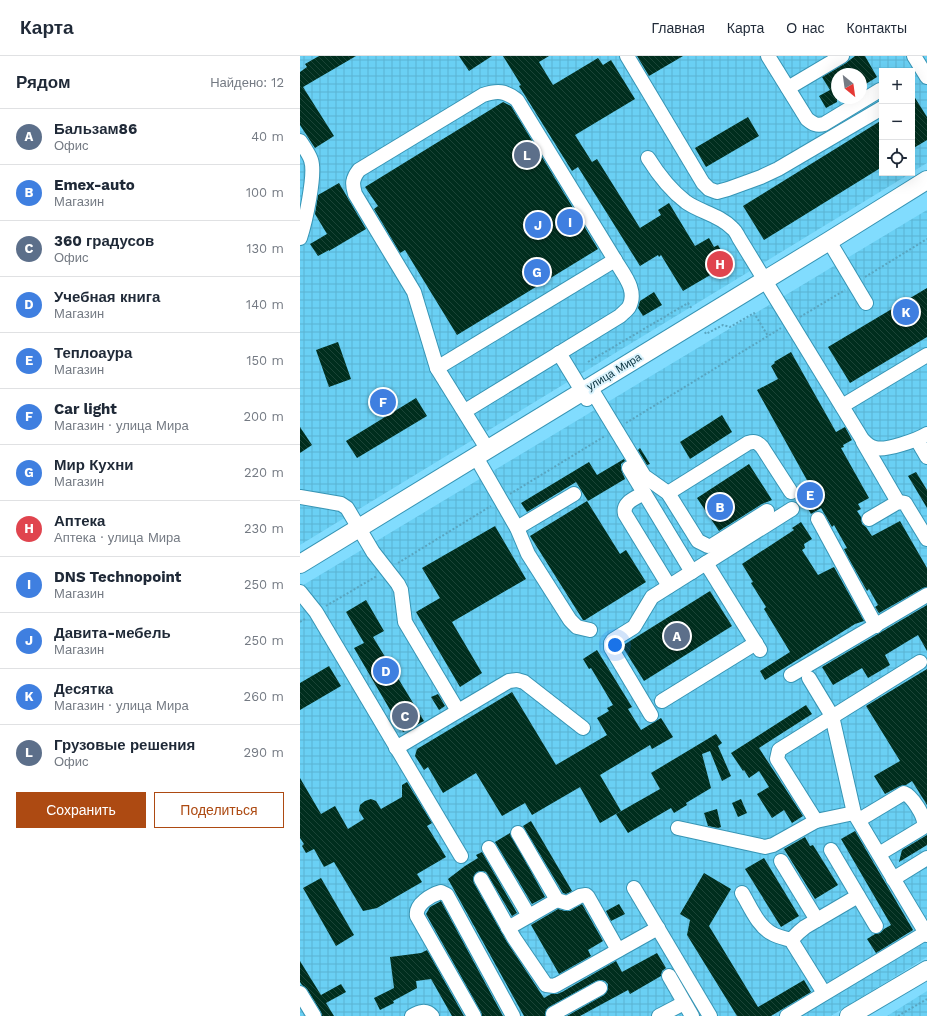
<!DOCTYPE html>
<html lang="ru">
<head>
<meta charset="utf-8">
<style>
  body { margin:0; font-family:"Work Sans",sans-serif; background:#f2f2f3; color:#1f2937 }
  .controls { position:absolute; right:12px; top:12px; display:grid; overflow:hidden; border-radius:0px; box-shadow:0 4px 16px #0002 }
  .controls button { width:36px; height:36px; display:grid; place-items:center; padding:0; border:0; border-bottom:1px solid #e0e1e3; background:#fff; color:#1f2937; font:20px sans-serif }
  .compass { position:absolute; left:531px; top:12px; width:36px; height:36px; border-radius:50%; background:#fff; box-shadow:0 4px 16px #0002; rotate:151deg }
  .you { position:absolute; left:315px; top:589px; width:14px; height:14px; margin:-10px; border:3px solid #fff; border-radius:50%; background:#1a73e8; box-shadow:0 0 0 6px #1a73e833 }
  .badge { display:grid; place-items:center; width:26px; height:26px; border-radius:50%; background:#ad4a12; color:#fff; font-size:13px; font-weight:700 }
  .pin { position:absolute; translate:-50% -50%; border:2px solid #fff; box-shadow:0 1px 4px #0006 }
  .list { margin:0; padding:0; list-style:none }
  h2 { display:flex; justify-content:space-between; align-items:center; height:52px; margin:0; padding:0 16px; font-size:17px }
  h2 small { font-size:13px; font-weight:400; color:#747a83 }
  .list li { display:grid; grid-template-columns:26px 1fr auto; gap:12px; align-items:center; box-sizing:border-box; height:56px; padding:0 16px; border-top:1px solid #e0e1e3 }
  .list b { display:block; font-size:15px; white-space:nowrap }
  .list p { margin:0; font-size:13px; white-space:nowrap; color:#747a83 }
  .list em { font-size:13px; font-style:normal; color:#747a83 }
  .actions { display:flex; gap:8px; padding:12px 16px }
  .actions a { flex:1; padding:9px 0; border:1px solid #ad4a12; border-radius:0px; text-align:center; font-size:14px; color:#ad4a12 }
  .actions .main { background:#ad4a12; color:#fff }
  .icon { flex:none; width:22px; height:22px; fill:none; stroke:currentColor; stroke-width:2; stroke-linecap:round; stroke-linejoin:round }
  .map { position:relative; flex:none; width:627px; height:960px; overflow:hidden }
  header { display:flex; align-items:center; gap:24px; box-sizing:border-box; height:56px; padding:0 20px; background:#fff; border-bottom:1px solid #e0e1e3 }
  header strong { font-size:19px }
  nav { display:flex; gap:22px; margin-inline-start:auto; font-size:14px }
  main { display:flex }
  aside { flex:1; background:#fff }
  .map>svg:first-child { display:block }
  .industrial { fill:url(#industrial-grid); fill-rule:evenodd }
  .building { fill:url(#building-back-hatch) }
  .lines { fill:none; stroke-linecap:round; stroke-linejoin:round }
  .minor-casing { stroke:#3795b5; stroke-width:16 }
  .major-casing { stroke:#3795b5; stroke-width:20 }
  .path { stroke:#59a5c0; stroke-width:2; stroke-dasharray:2 2; stroke-linecap:butt }
  .minor { stroke:#fff; stroke-width:14 }
  .major { stroke:#fff; stroke-width:18 }
  .labels { text-anchor:middle; dominant-baseline:central; stroke-width:4; stroke-linejoin:round; paint-order:stroke }
  .street-label { font-size:11px; fill:#042e3b; stroke:#daf3fd }
</style>
</head>
<body>
<header>
<strong>Карта</strong>
<nav><a>Главная</a><a>Карта</a><a>О нас</a><a>Контакты</a></nav>
</header>
<main>
<aside>
<h2>Рядом<small>Найдено: 12</small></h2>
<ul class="list">
<li><span class="badge" style="background:#5c6f8a">A</span><div><b>Бальзам86</b><p>Офис</p></div><em>40 m</em></li>
<li><span class="badge" style="background:#3f7fe0">B</span><div><b>Emex-auto</b><p>Магазин</p></div><em>100 m</em></li>
<li><span class="badge" style="background:#5c6f8a">C</span><div><b>360 градусов</b><p>Офис</p></div><em>130 m</em></li>
<li><span class="badge" style="background:#3f7fe0">D</span><div><b>Учебная книга</b><p>Магазин</p></div><em>140 m</em></li>
<li><span class="badge" style="background:#3f7fe0">E</span><div><b>Теплоаура</b><p>Магазин</p></div><em>150 m</em></li>
<li><span class="badge" style="background:#3f7fe0">F</span><div><b>Car light</b><p>Магазин · улица Мира</p></div><em>200 m</em></li>
<li><span class="badge" style="background:#3f7fe0">G</span><div><b>Мир Кухни</b><p>Магазин</p></div><em>220 m</em></li>
<li><span class="badge" style="background:#e0444e">H</span><div><b>Аптека</b><p>Аптека · улица Мира</p></div><em>230 m</em></li>
<li><span class="badge" style="background:#3f7fe0">I</span><div><b>DNS Technopoint</b><p>Магазин</p></div><em>250 m</em></li>
<li><span class="badge" style="background:#3f7fe0">J</span><div><b>Давита-мебель</b><p>Магазин</p></div><em>250 m</em></li>
<li><span class="badge" style="background:#3f7fe0">K</span><div><b>Десятка</b><p>Магазин · улица Мира</p></div><em>260 m</em></li>
<li><span class="badge" style="background:#5c6f8a">L</span><div><b>Грузовые решения</b><p>Офис</p></div><em>290 m</em></li>
</ul>
<div class="actions"><a class="main">Сохранить</a><a>Поделиться</a></div>
</aside>
<div class="map">
<svg width="627" height="960" viewBox="0 0 627 960">
  <defs>
    <pattern id="industrial-grid" width="8" height="8" patternUnits="userSpaceOnUse"><rect width="8" height="8" fill="#6ad0f4"/><path d="M0 4h8M4 0v8" fill="none" stroke="#5ab3d2"/></pattern>
    <pattern id="building-back-hatch" width="6" height="6" patternUnits="userSpaceOnUse"><rect width="6" height="6" fill="#002e1e"/><path d="M-1 5l2 2M0 0l6 6M5-1l2 2" fill="none" stroke="#1b4437"/></pattern>
  </defs>
  <rect width="100%" height="100%" fill="#81dcfe"/>
  <g class="industrial">
    <path d="M0 0H627V107L612 116V15H582V117H611L0 489ZM537 18H561V42H537Z"/>
    <path d="M627 154V901L531 960H0V531Z"/>
    <path d="M627 935V960H587Z"/>
  </g>
  <g class="building">
    <path d="M19 0H56L3 31 34 80 15 92 0 69V16L7 11 5 8Z"/>
    <path d="M159 0H192L169 15Z"/>
    <path d="M203 0H249L239 6 253 29 298 2 303 9 311 4 335 43 275 79 292 106 297 103 340 172 361 159 358 154 369 147 395 190 409 182 414 191 418 189 429 208 383 235 361 199 359 201 358 199 340 210 278 111 272 115 219 30 221 29Z"/>
    <path d="M337 0H383L349 20Z"/>
    <path d="M555 0H565L577 21 561 31V18H537V46L526 52 519 40 530 34 522 21 546 7Z"/>
    <path d="M612 37 627 61V84L612 93Z"/>
    <path d="M203 46 211 50 298 193 157 279 105 194 100 197 74 153 78 150 65 131Z"/>
    <path d="M448 61 459 80 406 111 395 92Z"/>
    <path d="M582 64V111L464 184 443 150Z"/>
    <path d="M39 127 66 173 29 195V194L18 200 10 188 27 178 15 158 18 139Z"/>
    <path d="M627 232V281L550 327 528 291Z"/>
    <path d="M354 236 362 249 343 260 338 252 340 245Z"/>
    <path d="M38 286 51 323 29 331 16 294Z"/>
    <path d="M491 296 536 376 545 371 552 384 543 389 544 391 541 392 569 442 558 448 561 453 557 455 561 461 562 468 566 471 572 480 600 465 627 512V531L623 532 579 557 575 551 578 549 569 533 567 535 549 503 544 493 547 492 534 469 532 471 521 452 511 458 499 438 498 432 508 426 457 334 478 323 471 310 475 307 474 306Z"/>
    <path d="M116 342 127 360 57 402 46 385Z"/>
    <path d="M422 359 432 376 390 403 380 386Z"/>
    <path d="M0 371 12 389 0 397Z"/>
    <path d="M340 392 350 408 347 409 338 394Z"/>
    <path d="M324 403 325 405 321 408V413L325 423 288 445 276 426 227 456 221 447 289 406 297 419Z"/>
    <path d="M449 408 472 444 462 448 419 475 397 442Z"/>
    <path d="M616 416 627 434V452L608 420Z"/>
    <path d="M287 445 320 498 326 494 346 526 285 564H283L230 480Z"/>
    <path d="M501 466 512 483 504 488 505 492 502 494 518 519 534 511 564 565 555 568 465 624 460 615 490 596 464 553 466 551 451 527 453 526 442 508 494 474 492 472Z"/>
    <path d="M195 470 226 523 152 566 182 617 160 631 116 556 140 542 122 512Z"/>
    <path d="M410 535 432 570 344 625 322 590Z"/>
    <path d="M66 544 84 575 73 581 124 665 103 676 54 592 64 587 46 556Z"/>
    <path d="M627 549V595L618 579 585 599 590 609 568 622 562 612 533 629 522 611Z"/>
    <path d="M297 594 332 651 328 653 341 674 361 662 373 681 352 693 350 689 300 719 321 755 300 767 280 731 232 759 225 747 202 760 176 717 143 737 128 711 124 714 115 700 117 693 212 636 256 709 307 679 297 662 309 655 307 652 313 649 291 612 289 613 283 603Z"/>
    <path d="M29 610 41 630 0 654V627Z"/>
    <path d="M627 613V749L612 725 606 729 600 730 585 738 574 720 600 705 566 650Z"/>
    <path d="M138 638 145 650 139 654 131 641Z"/>
    <path d="M506 649 512 658 459 692 503 760 492 767 484 754 472 762 457 738 469 731 459 715 449 722 444 714 443 715 431 697Z"/>
    <path d="M416 678 422 687 418 690 431 720 422 725 410 695 402 698 411 732 386 747 387 749 374 757 371 752 328 777 316 758 360 733 351 717Z"/>
    <path d="M0 722 21 758 35 750 48 773 64 763 59 755 60 749 65 745 71 743 76 745 81 753 102 741V729L107 726 132 767 127 770 146 801 117 818 122 826 77 852 63 855 34 806 24 811 14 793 6 797 2 790 4 788 0 782Z"/>
    <path d="M441 743 447 757 438 761 432 747Z"/>
    <path d="M417 753 421 771 418 772 408 770 404 757Z"/>
    <path d="M231 765 272 835 266 838 263 837 223 770Z"/>
    <path d="M555 775 613 874 576 897 567 883 575 878 580 877 584 873 591 869 541 783Z"/>
    <path d="M210 777 245 841 232 848 195 786Z"/>
    <path d="M627 779V789L599 806 602 794Z"/>
    <path d="M505 781 510 790 513 789 538 829 515 843 484 793Z"/>
    <path d="M182 796 217 857 212 860 186 816 182 815 177 816 173 822 174 827 207 886 244 942 251 938H257L262 936 316 905 322 916 357 897 366 912 362 915 361 920 330 938 328 934 280 960H267L304 939 308 933V928L305 925 301 924 296 925 249 951 246 954 245 960H224L148 823 165 810 178 802 176 799Z"/>
    <path d="M464 802 499 860 481 871 445 813Z"/>
    <path d="M404 817 431 833 409 870 458 951 504 924 511 936 471 960H437L387 879 390 864 380 858Z"/>
    <path d="M21 822 54 879 36 890 3 832Z"/>
    <path d="M141 845 203 960H182L181 956 126 858 130 851Z"/>
    <path d="M282 848 303 885 288 894 291 900 259 918 231 869 258 853 265 855H270Z"/>
    <path d="M319 848 325 858 311 865 306 855Z"/>
    <path d="M127 894 164 960H152L131 923 116 925 117 932 93 945 94 947 80 954 74 942 94 932 90 901 121 897Z"/>
    <path d="M0 905 21 939 41 928 46 936 26 947 34 960H22L21 956 7 933 2 929 0 926Z"/>
  </g>
  <g class="lines">
    <defs>
      <g id="minor">
        <path d="M327 0 403 127 409 133 417 136 428 133 461 121 478 113 582 52"/>
        <path d="M468 0 507 63C513 68 517 70 524 68L580 34"/>
        <path d="M614 0 627 21"/>
        <path d="M488 32 542 0"/>
        <path d="M0 85C4 91 9 98 11 104 16 118 5 167 0 182"/>
        <path d="M348 102C358 118 370 134 386 146 400 156 420 159 432 172 435 174 437 178 439 182L562 383C565 386 569 391 575 392 586 395 617 384 627 378"/>
        <path d="M529 185 566 247"/>
        <path d="M259 297 287 343"/>
        <path d="M137 312 114 236 55 138C52 128 52 123 59 114L183 39C198 34 205 35 217 44L315 204"/>
        <path d="M290 331 344 420 368 437 398 485 408 490 413 489 467 455"/>
        <path d="M542 350 627 299"/>
        <path d="M165 355 320 260C323 257 327 254 329 251 338 234 323 218 315 204L137 312 188 394"/>
        <path d="M617 384 627 401"/>
        <path d="M563 386 598 446"/>
        <path d="M176 401 217 472 228 498 270 564 277 571 290 574"/>
        <path d="M329 412 392 516"/>
        <path d="M344 437C336 442 322 446 325 458L369 530"/>
        <path d="M368 437 448 387C455 385 457 386 462 391L491 436"/>
        <path d="M0 441 41 448 47 452 73 496 98 528 101 534 105 566 158 655"/>
        <path d="M518 463 576 570"/>
        <path d="M569 463 598 446 605 447 627 483"/>
        <path d="M217 472 274 438"/>
        <path d="M406 507 460 594"/>
        <path d="M0 536 16 556 161 800"/>
        <path d="M491 619 627 539"/>
        <path d="M509 622 532 660 554 757 627 879"/>
        <path d="M362 645 456 587"/>
        <path d="M351 659 311 592V587L313 584 334 571 352 541 492 453"/>
        <path d="M96 692 209 625 217 624 224 626 283 672"/>
        <path d="M559 764 604 737C612 740 625 760 624 769L622 772 579 798"/>
        <path d="M516 765 477 703 479 694 620 606"/>
        <path d="M378 772 465 791 473 789 516 765 554 757"/>
        <path d="M218 777 257 844 267 847 280 840 286 839 288 841 318 894"/>
        <path d="M189 792 229 860"/>
        <path d="M531 794 576 870"/>
        <path d="M481 805 517 864"/>
        <path d="M181 823 214 882 246 929 254 930 258 928 358 872"/>
        <path d="M593 823 627 802"/>
        <path d="M334 832 410 960"/>
        <path d="M442 837C450 850 458 871 473 878 478 881 485 882 491 884L524 937"/>
        <path d="M208 872 257 844"/>
        <path d="M491 884 499 876 505 871 558 840"/>
        <path d="M369 920 392 960"/>
        <path d="M0 937 14 960"/>
        <path d="M253 958 300 932"/>
        <path d="M112 960C119 956 126 953 132 960"/>
        <path d="M174 960 117 860C115 848 131 839 141 836L147 839 213 960"/>
        <path d="M359 960 384 947"/>
        <path d="M487 960 627 876"/>
      </g>
      <g id="major">
        <path d="M0 508 529 185 627 124"/>
        <path d="M549 960 627 914"/>
      </g>
    </defs>
    <use href="#minor" class="minor-casing"/>
    <use href="#major" class="major-casing"/>
    <g class="path">
      <path d="M565 221 627 183"/>
      <path d="M500 261 545 234"/>
      <path d="M405 276 406 278 423 269 430 271 454 257 468 280"/>
      <path d="M288 306 388 247 392 253"/>
      <path d="M326 367 481 272"/>
      <path d="M210 438 305 380"/>
      <path d="M98 507 191 450"/>
      <path d="M26 550 77 520"/>
      <path d="M0 566 5 563"/>
      <path d="M598 960 627 943"/>
    </g>
    <use href="#minor" class="minor"/>
    <use href="#major" class="major"/>
  </g>
  <g class="labels">
    <g class="street-label">
      <text transform="translate(314 316) rotate(-31)">улица Мира</text>
    </g>
  </g>
</svg>
<div class="controls">
<button>+</button>
<button>−</button>
<button><svg class="icon" aria-label="locate" viewBox="0 0 24 24"><circle cx="12" cy="12" r="6"/><path d="M12 2v4M12 18v4M2 12h4M18 12h4"/></svg></button>
</div>
<svg class="compass" viewBox="-18 -18 36 36"><path d="M0-13l5 13h-10z" fill="#e53935"/><path d="M0 13l5-13h-10z" fill="#747a83"/></svg>
<div class="you"></div>
<div class="pin badge" style="left:377px;top:580px;background:#5c6f8a">A</div>
<div class="pin badge" style="left:420px;top:451px;background:#3f7fe0">B</div>
<div class="pin badge" style="left:105px;top:660px;background:#5c6f8a">C</div>
<div class="pin badge" style="left:86px;top:615px;background:#3f7fe0">D</div>
<div class="pin badge" style="left:510px;top:439px;background:#3f7fe0">E</div>
<div class="pin badge" style="left:83px;top:346px;background:#3f7fe0">F</div>
<div class="pin badge" style="left:237px;top:216px;background:#3f7fe0">G</div>
<div class="pin badge" style="left:420px;top:208px;background:#e0444e">H</div>
<div class="pin badge" style="left:270px;top:166px;background:#3f7fe0">I</div>
<div class="pin badge" style="left:238px;top:169px;background:#3f7fe0">J</div>
<div class="pin badge" style="left:606px;top:256px;background:#3f7fe0">K</div>
<div class="pin badge" style="left:227px;top:99px;background:#5c6f8a">L</div>
</div>
</main>
</body>
</html>
